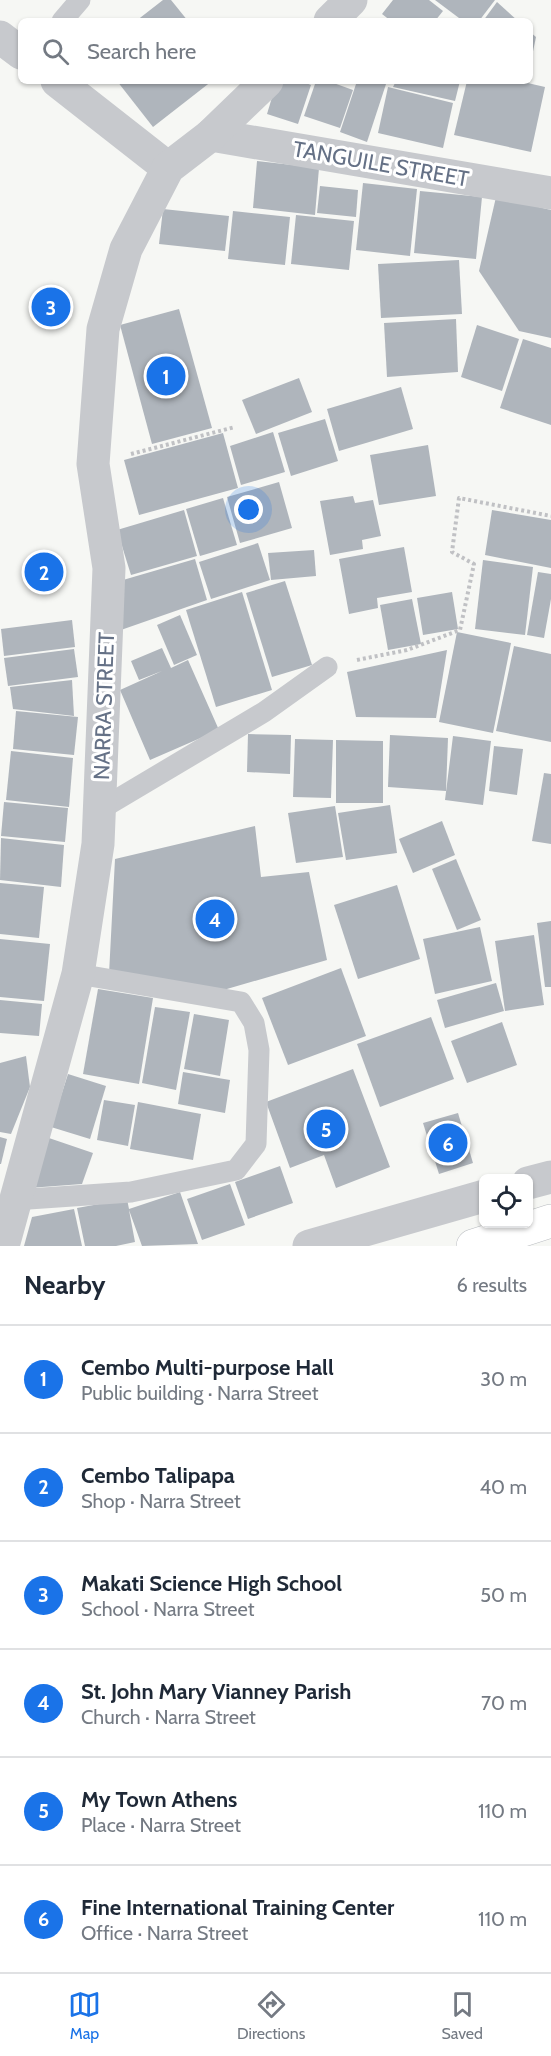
<!DOCTYPE html>
<html lang="en">
<head>
<meta charset="utf-8">
<style>
  body { margin:0; font-family:Cabin,sans-serif; background:#f6f6f7; color:#1f2937 }
  .controls { position:absolute; right:18px; bottom:18px; display:grid; overflow:hidden; border-radius:9px; box-shadow:0 2px 4px #0004 }
  .controls button { width:54px; height:54px; display:grid; place-items:center; padding:0; border:0; border-bottom:2px solid #e0e1e3; background:#fff; color:#1f2937; font:30px sans-serif }
  .you { position:absolute; left:249px; top:510px; width:21px; height:21px; margin:-15px; border:4px solid #fff; border-radius:50%; background:#1a73e8; box-shadow:0 0 0 9px #1a73e833 }
  .badge { display:grid; place-items:center; width:39px; height:39px; border-radius:50%; background:#1a73e8; color:#fff; font-size:20px; font-weight:700 }
  .pin { position:absolute; translate:-50% -50%; border:3px solid #fff; box-shadow:0 2px 6px #0006 }
  .list { margin:0; padding:0; list-style:none }
  h2 { display:flex; justify-content:space-between; align-items:center; height:78px; margin:0; padding:0 24px; font-size:26px }
  h2 small { font-size:20px; font-weight:400; color:#747a83 }
  .list li { display:grid; grid-template-columns:39px 1fr auto; gap:18px; align-items:center; box-sizing:border-box; height:108px; padding:0 24px; border-top:2px solid #e0e1e3 }
  .list b { display:block; font-size:22px; white-space:nowrap }
  .list p { margin:0; font-size:20px; white-space:nowrap; color:#747a83 }
  .list em { font-size:20px; font-style:normal; color:#747a83 }
  .icon { flex:none; width:33px; height:33px; fill:none; stroke:currentColor; stroke-width:2; stroke-linecap:round; stroke-linejoin:round }
  .map { position:relative; flex:none; width:551px; height:1246px; overflow:hidden }
  .search { position:absolute; background:#fff; box-shadow:0 2px 4px #0004; left:18px; right:18px; top:18px; height:66px; display:flex; align-items:center; gap:15px; box-sizing:border-box; padding:0 21px; border-radius:9px; color:#747a83; font-size:22px }
  .sheet { height:726px; background:#fff }
  nav { display:flex; justify-content:space-around; align-items:center; box-sizing:border-box; height:84px; border-top:2px solid #e0e1e3; background:#fff; font-size:16px; color:#747a83 }
  nav a { display:grid; justify-items:center; gap:3px }
  nav .on { color:#1a73e8 }
  .map>svg:first-child { display:block }
  .building { fill:#afb5bc }
  .lines { fill:none; stroke-linecap:round; stroke-linejoin:round }
  .primary-casing { stroke:#b9bcc0; stroke-width:34 }
  .path { stroke:#c0c1c4; stroke-width:4; stroke-dasharray:3 3; stroke-linecap:butt }
  .lane { stroke:#c7c9cd; stroke-width:21 }
  .street { stroke:#c7c9cd; stroke-width:33 }
  .primary { stroke:#fff; stroke-width:33 }
  .labels { text-anchor:middle; dominant-baseline:central; stroke-width:6; stroke-linejoin:round; paint-order:stroke }
  .street-label { font-size:22px; fill:#657186; stroke:#fff }
</style>
</head>
<body>
<div class="map">
<svg width="551" height="1246" viewBox="0 0 551 1246">
  <rect width="100%" height="100%" fill="#f6f7f4"/>
  <g class="building">
    <path d="M163 0H171L188 21H136Z"/>
    <path d="M393 0H429L443 11 435 21H391L382 14Z"/>
    <path d="M435 0H495L479 21H463Z"/>
    <path d="M497 2 518 21H483Z"/>
    <path d="M530 32 536 37 531 61H530Z"/>
    <path d="M117 81H212L153 127Z"/>
    <path d="M277 81H301L311 85 298 124 267 114Z"/>
    <path d="M316 81H328L353 90 340 128 304 116Z"/>
    <path d="M357 81H387L367 142 340 132Z"/>
    <path d="M396 81H460L455 101 393 87Z"/>
    <path d="M467 81H519L545 87 531 152 454 135Z"/>
    <path d="M388 87 453 103 443 148 378 133Z"/>
    <path d="M257 161 319 168 315 215 253 208Z"/>
    <path d="M363 183 417 189 410 256 356 250Z"/>
    <path d="M320 186 358 190 356 217 317 213Z"/>
    <path d="M420 191 482 197 476 259 414 253Z"/>
    <path d="M496 197 551 210V338L519 331 479 271Z"/>
    <path d="M163 209 229 216 225 251 159 244Z"/>
    <path d="M233 211 290 217 285 265 228 259Z"/>
    <path d="M296 215 354 221 349 270 291 264Z"/>
    <path d="M459 260 462 314 381 318 378 264Z"/>
    <path d="M179 309 212 428 152 444 120 325Z"/>
    <path d="M456 319 458 372 387 377 384 323Z"/>
    <path d="M477 325 519 339 502 391 461 377Z"/>
    <path d="M523 339 551 348V425L500 408Z"/>
    <path d="M299 378 312 412 256 434 242 400Z"/>
    <path d="M401 387 413 429 339 451 327 409Z"/>
    <path d="M325 419 338 461 291 476 278 433Z"/>
    <path d="M273 432 285 472 241 485 230 446Z"/>
    <path d="M223 433 238 488 139 515 124 460Z"/>
    <path d="M428 445 436 496 379 505 370 455Z"/>
    <path d="M279 482 292 528 240 543 227 497Z"/>
    <path d="M353 496 355 503 373 500 381 536 362 540 363 549 330 555 320 501Z"/>
    <path d="M223 498 237 545 200 556 186 509Z"/>
    <path d="M184 510 197 556 131 575 117 530Z"/>
    <path d="M492 510 551 520V568L485 555Z"/>
    <path d="M258 543 270 580 211 599 199 562Z"/>
    <path d="M404 547 412 592 377 598 378 608 349 614 339 559Z"/>
    <path d="M314 550 316 576 271 580 268 553Z"/>
    <path d="M195 559 207 600 118 631 123 580Z"/>
    <path d="M483 560 533 567 525 635 475 629Z"/>
    <path d="M538 572 551 574V599L544 638 527 635Z"/>
    <path d="M285 581 312 665 272 677 246 593Z"/>
    <path d="M242 592 272 690 216 707 186 610Z"/>
    <path d="M452 592 458 629 423 635 417 598Z"/>
    <path d="M412 599 421 644 388 650 380 605Z"/>
    <path d="M180 615 197 655 174 665 157 625Z"/>
    <path d="M72 620 75 647 4 656 1 629Z"/>
    <path d="M457 632 511 643 493 733 439 722Z"/>
    <path d="M514 646 551 654V742L496 731Z"/>
    <path d="M162 648 171 668 188 660 219 730 150 760 120 690 162 671 139 680 131 661Z"/>
    <path d="M74 649 78 677 8 686 4 658Z"/>
    <path d="M447 650 436 718 356 717 347 672Z"/>
    <path d="M72 680 74 716 13 709 10 687Z"/>
    <path d="M16 711 78 717 74 755 13 749Z"/>
    <path d="M248 734 291 735 290 774 247 772Z"/>
    <path d="M390 735 448 738 446 791 388 787Z"/>
    <path d="M453 736 491 741 483 805 445 800Z"/>
    <path d="M295 739 333 740 331 798 293 797Z"/>
    <path d="M336 740 383 741V803H336Z"/>
    <path d="M494 746 523 749 517 795 489 791Z"/>
    <path d="M11 751 73 758 69 807 6 800Z"/>
    <path d="M544 773 551 774V844L532 841Z"/>
    <path d="M4 802 68 808 65 842 1 836Z"/>
    <path d="M390 805 397 853 346 860 338 813Z"/>
    <path d="M335 806 343 857 296 863 288 813Z"/>
    <path d="M442 821 455 855 413 873 399 839Z"/>
    <path d="M255 826 261 877 309 872 327 960 220 991 109 974 115 859Z"/>
    <path d="M1 838 64 845 61 887 0 880Z"/>
    <path d="M456 859 481 920 457 930 432 869Z"/>
    <path d="M0 883 44 887 39 938 0 934Z"/>
    <path d="M397 885 420 959 358 979 334 905Z"/>
    <path d="M551 921V987H545L537 923Z"/>
    <path d="M480 927 492 981 435 994 423 939Z"/>
    <path d="M534 935 544 1005 505 1011 495 941Z"/>
    <path d="M0 939 50 944 44 1001 0 997Z"/>
    <path d="M341 968 366 1036 288 1065 262 998Z"/>
    <path d="M496 983 504 1011 445 1028 437 1000Z"/>
    <path d="M98 989 153 998 139 1084 83 1074Z"/>
    <path d="M0 1000 42 1004 39 1036 0 1033Z"/>
    <path d="M155 1007 190 1012 176 1090 142 1083Z"/>
    <path d="M194 1014 229 1020 220 1076 184 1069Z"/>
    <path d="M431 1017 454 1079 380 1107 357 1044Z"/>
    <path d="M502 1022 517 1065 467 1083 451 1041Z"/>
    <path d="M26 1056 30 1087 11 1134 0 1132V1063Z"/>
    <path d="M353 1069 390 1167 336 1188 324 1155 290 1168 266 1102Z"/>
    <path d="M183 1072 230 1080 225 1113 178 1104Z"/>
    <path d="M68 1074 106 1086 90 1139 51 1127Z"/>
    <path d="M104 1100 135 1105 128 1146 97 1140Z"/>
    <path d="M138 1102 201 1114 193 1160 130 1149Z"/>
    <path d="M458 1113 473 1163 439 1174 423 1123Z"/>
    <path d="M0 1137 7 1139 1 1164H0Z"/>
    <path d="M46 1137 93 1153 82 1184 29 1188Z"/>
    <path d="M280 1166 293 1203 248 1219 235 1182Z"/>
    <path d="M230 1184 245 1225 202 1240 187 1199Z"/>
    <path d="M180 1192 198 1244 142 1246 129 1210 135 1242 116 1246H85L77 1208 127 1199 129 1209Z"/>
    <path d="M74 1209 82 1246H24L32 1217Z"/>
  </g>
  <g class="lines">
    <defs>
      <path id="primary" d="M473 1246 551 1221"/>
    </defs>
    <use href="#primary" class="primary-casing"/>
    <g class="path">
      <path d="M131 454 235 427"/>
      <path d="M357 660 407 650 460 630 474 564 452 552 459 498 551 516"/>
    </g>
    <g class="lane">
      <path d="M62 21 80 0"/>
      <path d="M101 809 264 712 327 667"/>
      <path d="M14 1200 131 1192 236 1170 256 1144 259 1050 254 1023 241 1002 78 974"/>
    </g>
    <g class="street">
      <path d="M330 21 351 0"/>
      <path d="M0 37 21 53"/>
      <path d="M57 81 168 168"/>
      <path d="M211 135 551 193"/>
      <path d="M528 1183 551 1177"/>
      <path d="M3 1246 78 974 98 844 109 568 93 464 103 329 126 249 168 168 211 135 267 81"/>
      <path d="M309 1246 484 1196"/>
    </g>
    <use href="#primary" class="primary"/>
  </g>
  <g class="labels">
    <g class="street-label">
      <text transform="translate(381 164) rotate(10)">TANGUILE STREET</text>
      <text transform="translate(104 706) rotate(-88)">NARRA STREET</text>
    </g>
  </g>
</svg>
<div class="controls">
<button><svg class="icon" aria-label="locate" viewBox="0 0 24 24"><circle cx="12" cy="12" r="6"/><path d="M12 2v4M12 18v4M2 12h4M18 12h4"/></svg></button>
</div>
<div class="you"></div>
<div class="pin badge" style="left:166px;top:376px">1</div>
<div class="pin badge" style="left:44px;top:572px">2</div>
<div class="pin badge" style="left:51px;top:307px">3</div>
<div class="pin badge" style="left:215px;top:919px">4</div>
<div class="pin badge" style="left:326px;top:1129px">5</div>
<div class="pin badge" style="left:448px;top:1143px">6</div>
<div class="search"><svg class="icon" aria-label="search" viewBox="0 0 24 24"><circle cx="10" cy="10" r="6"/><path d="M15 15l6 6"/></svg>Search here</div>
</div>
<section class="sheet">
<h2>Nearby<small>6 results</small></h2>
<ul class="list">
<li><span class="badge">1</span><div><b>Cembo Multi-purpose Hall</b><p>Public building · Narra Street</p></div><em>30 m</em></li>
<li><span class="badge">2</span><div><b>Cembo Talipapa</b><p>Shop · Narra Street</p></div><em>40 m</em></li>
<li><span class="badge">3</span><div><b>Makati Science High School</b><p>School · Narra Street</p></div><em>50 m</em></li>
<li><span class="badge">4</span><div><b>St. John Mary Vianney Parish</b><p>Church · Narra Street</p></div><em>70 m</em></li>
<li><span class="badge">5</span><div><b>My Town Athens</b><p>Place · Narra Street</p></div><em>110 m</em></li>
<li><span class="badge">6</span><div><b>Fine International Training Center</b><p>Office · Narra Street</p></div><em>110 m</em></li>
</ul>
</section>
<nav>
<a class="on"><svg class="icon" aria-label="map" viewBox="0 0 24 24"><path d="M3 6l6-2 6 2 6-2v14l-6 2-6-2-6 2zM9 4v14M15 6v14"/></svg>Map</a>
<a><svg class="icon" aria-label="directions" viewBox="0 0 24 24"><path d="M12 3l9 9-9 9-9-9zM9 14v-3h6M13 9l2 2-2 2"/></svg>Directions</a>
<a><svg class="icon" aria-label="saved" viewBox="0 0 24 24"><path d="M7 4h10v16l-5-4-5 4z"/></svg>Saved</a>
</nav>
</body>
</html>
